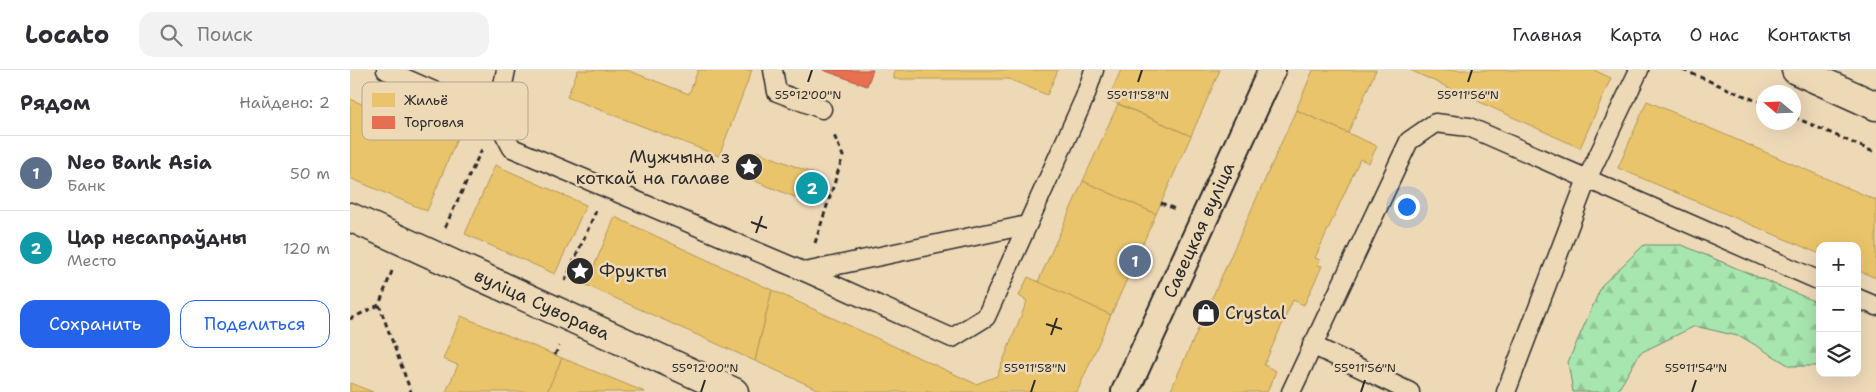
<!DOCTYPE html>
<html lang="ru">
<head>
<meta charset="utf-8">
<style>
  body { margin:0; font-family:"Shantell Sans",sans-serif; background:#f2f2f3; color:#2b2b33 }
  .controls { position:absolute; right:15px; bottom:15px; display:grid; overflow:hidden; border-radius:10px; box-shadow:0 5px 20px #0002 }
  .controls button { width:45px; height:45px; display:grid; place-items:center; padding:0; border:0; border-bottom:1px solid #e1e1e2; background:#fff; color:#2b2b33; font:25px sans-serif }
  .compass { position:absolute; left:1406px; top:15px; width:45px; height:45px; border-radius:50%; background:#fff; box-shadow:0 5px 20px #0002; rotate:289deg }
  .you { position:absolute; left:1056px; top:136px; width:18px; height:18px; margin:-12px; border:4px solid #fff; border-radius:50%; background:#1a73e8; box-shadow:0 0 0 8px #1a73e833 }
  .badge { display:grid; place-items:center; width:32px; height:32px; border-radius:50%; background:#2563eb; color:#fff; font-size:16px; font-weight:700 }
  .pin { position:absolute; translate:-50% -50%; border:2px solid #fff; box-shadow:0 1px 5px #0006 }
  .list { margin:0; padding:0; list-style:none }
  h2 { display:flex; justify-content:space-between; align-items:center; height:65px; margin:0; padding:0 20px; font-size:21px }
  h2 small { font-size:16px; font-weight:400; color:#7c7c81 }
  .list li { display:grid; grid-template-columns:32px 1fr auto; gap:15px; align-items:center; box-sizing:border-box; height:75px; padding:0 20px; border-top:1px solid #e1e1e2 }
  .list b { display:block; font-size:19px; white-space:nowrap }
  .list p { margin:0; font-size:16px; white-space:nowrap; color:#7c7c81 }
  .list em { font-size:16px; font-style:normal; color:#7c7c81 }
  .actions { display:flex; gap:10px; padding:15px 20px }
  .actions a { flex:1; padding:11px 0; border:1px solid #2563eb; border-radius:15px; text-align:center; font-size:18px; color:#2563eb }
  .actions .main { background:#2563eb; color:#fff }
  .icon { flex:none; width:28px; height:28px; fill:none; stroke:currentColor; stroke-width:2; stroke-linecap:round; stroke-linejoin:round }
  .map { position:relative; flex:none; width:1526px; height:322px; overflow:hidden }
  header { display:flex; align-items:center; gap:30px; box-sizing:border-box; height:70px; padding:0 25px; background:#fff; border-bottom:1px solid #e1e1e2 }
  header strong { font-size:24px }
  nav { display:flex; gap:28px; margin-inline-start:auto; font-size:18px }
  .search { width:350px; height:45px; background:#f2f2f3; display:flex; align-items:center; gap:12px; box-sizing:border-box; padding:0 18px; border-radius:15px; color:#7c7c81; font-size:19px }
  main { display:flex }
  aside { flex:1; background:#fff }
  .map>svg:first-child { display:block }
  .forest { fill:url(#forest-firs); stroke:#69886c }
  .homes { fill:#e9c46a; stroke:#b09657 }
  .shops { fill:#e76f51; stroke:#af5b46 }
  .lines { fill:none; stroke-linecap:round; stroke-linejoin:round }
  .service-casing { stroke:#2b2b2b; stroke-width:21 }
  .pedestrian-casing { stroke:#2b2b2b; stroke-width:30 }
  .minor-casing { stroke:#2b2b2b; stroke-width:31 }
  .primary-casing { stroke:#2b2b2b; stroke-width:31 }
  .path { stroke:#2b2b2b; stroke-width:3; stroke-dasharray:5 4; stroke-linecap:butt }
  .service { stroke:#eed9b7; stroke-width:18 }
  .pedestrian { stroke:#eed9b7; stroke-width:26 }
  .minor { stroke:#eed9b7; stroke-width:28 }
  .primary { stroke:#eed9b7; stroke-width:28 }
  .ticks { fill:none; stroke:#2b2b2b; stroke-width:2 }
  .labels { text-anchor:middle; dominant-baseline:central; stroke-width:5; stroke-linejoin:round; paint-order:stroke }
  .poi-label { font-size:18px; fill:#2b2b2b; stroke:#eed9b7; text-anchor:start }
  .street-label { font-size:18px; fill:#2b2b2b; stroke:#eed9b7 }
  .key { fill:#eed9b7; stroke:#b4a58d; stroke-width:1 }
  .key-label { font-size:14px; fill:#2b2b2b }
  .ticks-label { font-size:12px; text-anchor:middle; fill:#2b2b2b; stroke:#eed9b7; stroke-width:5; stroke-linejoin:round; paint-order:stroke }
</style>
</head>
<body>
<header>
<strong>Locato</strong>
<div class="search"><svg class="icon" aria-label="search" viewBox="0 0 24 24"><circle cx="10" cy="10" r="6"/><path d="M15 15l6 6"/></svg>Поиск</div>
<nav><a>Главная</a><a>Карта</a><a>О нас</a><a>Контакты</a></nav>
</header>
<main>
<aside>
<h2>Рядом<small>Найдено: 2</small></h2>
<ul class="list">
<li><span class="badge" style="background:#5c6f8a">1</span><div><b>Neo Bank Asia</b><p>Банк</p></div><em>50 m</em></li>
<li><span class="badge" style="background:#0f9aa8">2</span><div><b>Цар несапраўдны</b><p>Место</p></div><em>120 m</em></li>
</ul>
<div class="actions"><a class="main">Сохранить</a><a>Поделиться</a></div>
</aside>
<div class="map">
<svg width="1526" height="322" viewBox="0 0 1526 322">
  <defs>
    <pattern id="forest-firs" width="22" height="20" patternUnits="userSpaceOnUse" patternTransform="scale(1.25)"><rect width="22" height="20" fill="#a7e6ae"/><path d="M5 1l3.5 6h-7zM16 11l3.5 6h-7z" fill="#90c596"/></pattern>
  </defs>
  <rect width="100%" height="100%" fill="#eed9b7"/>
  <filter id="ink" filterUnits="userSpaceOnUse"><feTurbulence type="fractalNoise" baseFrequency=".02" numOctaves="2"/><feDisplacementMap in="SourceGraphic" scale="10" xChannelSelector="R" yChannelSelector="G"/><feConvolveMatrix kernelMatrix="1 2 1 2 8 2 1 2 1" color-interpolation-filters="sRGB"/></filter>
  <g filter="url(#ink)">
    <path class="forest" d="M1294 175H1332L1464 231 1470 236V292L1468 296H1440L1392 267 1345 256 1290 283 1267 322H1223L1218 292 1252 215Z"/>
    <g class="homes">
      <path d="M228 0H277L339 24 348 0H402L369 86 217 27Z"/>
      <path d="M544 0H708L697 25 659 9H544Z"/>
      <path d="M771 0H870L841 66 758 29Z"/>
      <path d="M963 0H1026L998 63 946 40Z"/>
      <path d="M1060 0H1244L1261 8 1230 78Z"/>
      <path d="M0 29 42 47 49 32 111 59 77 141 0 108Z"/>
      <path d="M1297 31 1526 130V208L1507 200V176H1470V184L1268 98Z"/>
      <path d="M768 34 841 66 806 144 733 111Z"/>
      <path d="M946 40 1027 76 1019 93 1010 89 965 188 970 190 968 195 972 196 954 235 943 230 914 295 926 301 917 322H820Z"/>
      <path d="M406 81 467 105 457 132 395 107Z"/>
      <path d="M145 95 236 135 205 204 115 164Z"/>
      <path d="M733 111 806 144 761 245 688 212Z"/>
      <path d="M265 147 422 220 405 291 236 215Z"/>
      <path d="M678 207 761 245 727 322H474L405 291 422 220 626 314 647 306 677 231 669 226Z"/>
      <path d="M111 246 212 288 197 322H96L108 295 93 289Z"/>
      <path d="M212 288 295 322H197Z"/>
      <path d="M0 313 23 322H0Z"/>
    </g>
    <path class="shops" d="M473 0H523L517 16Z"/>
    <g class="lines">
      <defs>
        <g id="service">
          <path d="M36 0 146 48"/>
          <path d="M156 0 146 48 162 78 455 202 602 268 636 247 735 27 744 0"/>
          <path d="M423 0 427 22 472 39"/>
          <path d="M455 202 677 155"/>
          <path d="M1507 228 1526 236"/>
          <path d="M962 275 1060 322"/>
          <path d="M941 322 1059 71 1085 53 1119 57 1470 211"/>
          <path d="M1156 322 1237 109 1289 0"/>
        </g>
        <g id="pedestrian">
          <path id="s1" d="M775 322 922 0"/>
        </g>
        <g id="minor">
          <path id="s2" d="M0 147 384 322"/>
        </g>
        <path id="primary" d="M1446 0 1526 36"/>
      </defs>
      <use href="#service" class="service-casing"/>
      <use href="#pedestrian" class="pedestrian-casing"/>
      <use href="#minor" class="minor-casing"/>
      <use href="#primary" class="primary-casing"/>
      <g class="path">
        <path d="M1333 0 1414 34"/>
        <path d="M1444 47 1526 83"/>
        <path d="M811 133 825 139"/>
        <path d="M95 157 132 79"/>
        <path d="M465 173 493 86 483 63"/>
        <path d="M42 201 29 235 61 322"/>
        <path d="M215 211 246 141"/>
        <path d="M0 249 29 235"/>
        <path d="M205 285 209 276"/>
      </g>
      <use href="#service" class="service"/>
      <use href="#pedestrian" class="pedestrian"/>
      <use href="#minor" class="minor"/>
      <use href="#primary" class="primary"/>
    </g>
  </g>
  <path class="ticks" d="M458 12 462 0M788 12 792 0M1118 12 1122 0M401 152 417 158M406 163 412 146M696 254 712 259M701 265 707 248M351 322 355 310M681 322 685 310M1011 322 1015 310M1342 322 1346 310"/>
  <defs>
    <symbol id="sight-disc" viewBox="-11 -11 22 22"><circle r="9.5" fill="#2b2b2b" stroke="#eed9b7"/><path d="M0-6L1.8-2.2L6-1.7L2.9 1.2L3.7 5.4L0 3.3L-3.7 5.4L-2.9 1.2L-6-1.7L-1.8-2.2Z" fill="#fff"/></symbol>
    <symbol id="shop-disc" viewBox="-11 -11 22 22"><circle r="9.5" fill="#2b2b2b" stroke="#eed9b7"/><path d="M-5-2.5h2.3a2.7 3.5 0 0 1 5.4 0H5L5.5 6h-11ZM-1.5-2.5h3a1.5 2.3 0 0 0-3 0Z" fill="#fff"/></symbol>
  </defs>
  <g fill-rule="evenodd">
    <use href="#sight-disc" x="383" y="81" width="32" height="32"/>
    <use href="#sight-disc" x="214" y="185" width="32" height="32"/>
    <use href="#shop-disc" x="840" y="227" width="32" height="32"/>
  </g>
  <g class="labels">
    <g class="poi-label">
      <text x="380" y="87" text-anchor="end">Мужчына з<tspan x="380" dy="21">коткай на галаве</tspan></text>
      <text x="249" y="201">Фрукты</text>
      <text x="875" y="243">Crystal</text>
    </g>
    <g class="street-label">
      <text stroke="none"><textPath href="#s1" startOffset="178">Савецкая вуліца</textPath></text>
      <text stroke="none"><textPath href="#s2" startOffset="211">вуліца Суворава</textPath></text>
    </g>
  </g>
  <rect x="12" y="12" width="166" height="58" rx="8" class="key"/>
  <rect x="22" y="23" width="23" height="14" fill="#e9c46a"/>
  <rect x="22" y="46" width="23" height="13" fill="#e76f51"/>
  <g class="key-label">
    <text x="54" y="35">Жильё</text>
    <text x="54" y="57">Торговля</text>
  </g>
  <g class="ticks-label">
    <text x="458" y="29">55°12'00"N</text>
    <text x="788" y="29">55°11'58"N</text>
    <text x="1118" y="29">55°11'56"N</text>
    <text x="355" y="302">55°12'00"N</text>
    <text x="685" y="302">55°11'58"N</text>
    <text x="1015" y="302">55°11'56"N</text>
    <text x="1346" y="302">55°11'54"N</text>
  </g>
</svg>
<div class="controls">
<button>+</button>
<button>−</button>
<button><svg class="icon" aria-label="layers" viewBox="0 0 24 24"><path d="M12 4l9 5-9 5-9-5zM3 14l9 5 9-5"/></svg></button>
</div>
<svg class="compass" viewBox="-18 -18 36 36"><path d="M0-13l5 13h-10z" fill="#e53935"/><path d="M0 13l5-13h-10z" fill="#7c7c81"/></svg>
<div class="you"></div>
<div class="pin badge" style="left:785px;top:191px;background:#5c6f8a">1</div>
<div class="pin badge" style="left:462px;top:118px;background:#0f9aa8">2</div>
</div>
</main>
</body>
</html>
